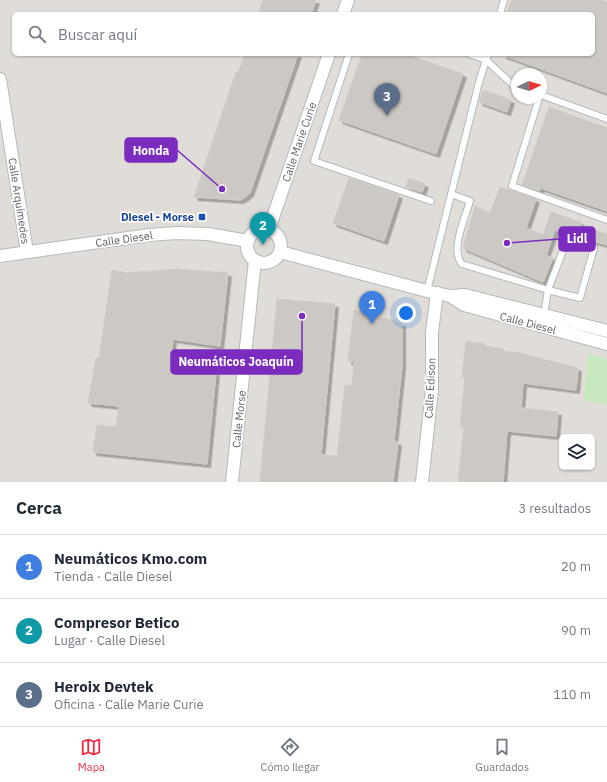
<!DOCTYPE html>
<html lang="es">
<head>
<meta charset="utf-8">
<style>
  body { margin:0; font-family:"IBM Plex Sans",sans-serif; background:#f6f6f7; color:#1f2937 }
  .controls { position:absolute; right:12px; bottom:12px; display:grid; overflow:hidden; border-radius:6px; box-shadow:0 1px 3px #0004 }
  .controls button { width:36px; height:36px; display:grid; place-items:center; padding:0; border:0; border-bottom:1px solid #e0e1e3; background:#fff; color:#1f2937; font:20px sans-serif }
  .compass { position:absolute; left:511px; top:68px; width:36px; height:36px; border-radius:50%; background:#fff; box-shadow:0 1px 3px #0004; rotate:86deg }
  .you { position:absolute; left:406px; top:313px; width:14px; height:14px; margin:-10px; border:3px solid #fff; border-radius:50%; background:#1a73e8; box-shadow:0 0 0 6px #1a73e833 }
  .badge { display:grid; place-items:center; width:26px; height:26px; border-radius:50%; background:#ef2b44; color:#fff; font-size:13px; font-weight:700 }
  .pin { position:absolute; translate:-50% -33px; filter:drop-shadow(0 1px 2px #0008) }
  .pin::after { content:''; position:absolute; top:21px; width:14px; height:12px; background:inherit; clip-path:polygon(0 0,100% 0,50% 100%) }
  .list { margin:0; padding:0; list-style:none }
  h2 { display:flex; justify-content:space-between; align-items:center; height:52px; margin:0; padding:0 16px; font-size:17px }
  h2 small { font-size:13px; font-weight:400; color:#747a83 }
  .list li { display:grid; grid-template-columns:26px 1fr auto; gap:12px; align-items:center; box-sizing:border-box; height:64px; padding:0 16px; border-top:1px solid #e0e1e3 }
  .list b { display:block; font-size:15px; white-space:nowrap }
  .list p { margin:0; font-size:13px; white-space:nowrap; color:#747a83 }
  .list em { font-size:13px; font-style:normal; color:#747a83 }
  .icon { flex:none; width:22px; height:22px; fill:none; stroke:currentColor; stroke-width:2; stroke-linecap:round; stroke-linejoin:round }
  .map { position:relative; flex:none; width:607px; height:482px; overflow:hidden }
  .search { position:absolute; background:#fff; box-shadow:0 1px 3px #0004; left:12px; right:12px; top:12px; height:44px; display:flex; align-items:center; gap:10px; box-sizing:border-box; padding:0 14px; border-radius:6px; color:#747a83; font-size:15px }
  .sheet { height:244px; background:#fff }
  nav { display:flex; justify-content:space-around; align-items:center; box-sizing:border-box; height:56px; border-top:1px solid #e0e1e3; background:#fff; font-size:11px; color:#747a83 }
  nav a { display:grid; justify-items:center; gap:2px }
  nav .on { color:#ef2b44 }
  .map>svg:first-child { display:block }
  .industrial { fill:#e0ddd9; fill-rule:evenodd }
  .green { fill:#c8e8c0 }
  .building { fill:#ccc8c4; stroke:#d4cbc3; filter:url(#shadow) }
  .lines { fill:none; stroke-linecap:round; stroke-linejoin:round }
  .lane-casing { stroke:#b5b9bc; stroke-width:8 }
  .street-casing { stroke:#b5b9bc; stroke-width:14 }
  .lane { stroke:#fff; stroke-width:6 }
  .street { stroke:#fff; stroke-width:12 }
  .transit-dot { fill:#1a4fb4; stroke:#fff; stroke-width:1.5 }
  .labels { text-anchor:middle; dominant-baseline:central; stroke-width:3.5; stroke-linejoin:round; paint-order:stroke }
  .street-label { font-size:11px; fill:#5c6266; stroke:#fff }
  .transit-label { font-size:11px; font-weight:bold; fill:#164399; stroke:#fff; text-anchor:end }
  .leader { fill:none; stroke:#7b2cbf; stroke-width:1.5 }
  .callout-dot { fill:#7b2cbf; stroke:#fff; stroke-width:1.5 }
  .callout { fill:#7b2cbf; stroke:#7b2cbf; stroke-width:1.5 }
  .callout-label { font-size:12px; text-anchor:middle; font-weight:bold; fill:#fff }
</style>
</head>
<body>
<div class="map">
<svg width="607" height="482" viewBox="0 0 607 482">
  <defs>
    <filter id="shadow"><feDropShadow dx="3.5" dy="3.5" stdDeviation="0" flood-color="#0004"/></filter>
  </defs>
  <rect width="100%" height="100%" fill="#efebe5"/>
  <path class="industrial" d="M0 0H607V482H0ZM14 14H593V54H14ZM517 74H541V98H517ZM562 437H592V467H562Z"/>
  <path class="green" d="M589 353 607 359V404L583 401Z"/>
  <g class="building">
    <path d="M263 0H316L311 14H258Z"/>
    <path d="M512 0H602L607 2V93L503 55V54H593V14H506Z"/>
    <path d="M245 54H298L250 193 244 198 240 200 194 197 236 72 238 73Z"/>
    <path d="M362 54H406L463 74 436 154 339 120Z"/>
    <path d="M483 90 511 100 507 112 479 102Z"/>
    <path d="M549 107 607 128V211L541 188 539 191 522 185Z"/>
    <path d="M349 178 399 195 384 241 333 223Z"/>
    <path d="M409 178 425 184 422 192 406 187Z"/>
    <path d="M500 187 536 199 526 228 543 235 551 212 581 222 580 226 607 234V245L576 236V237L555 230 546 255 553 258 543 282 463 248 475 206 490 213Z"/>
    <path d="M176 269 228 273 220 346 173 339 170 367 216 372 207 464 93 452 97 425 116 427 119 406 88 403 96 358H99L112 270 127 273Z"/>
    <path d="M277 299 335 304 321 455 337 456 345 385 352 386 354 361H348L354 310 402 323V366L394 441 398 442 393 482H260Z"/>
    <path d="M466 341 485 344 484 346 503 349 502 351 520 353 578 368 576 390 523 383 521 408 558 412 556 436 507 431 503 482H458L464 426H460L465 377H462Z"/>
  </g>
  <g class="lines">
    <defs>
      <g id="lane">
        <path d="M500 14 504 0"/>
        <path d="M349 54 314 161 431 201"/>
        <path d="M469 54 486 60 513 85 517 87"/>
        <path d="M541 95 607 119"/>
        <path d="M539 98 512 186 607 220"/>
        <path d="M451 194 470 201C465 218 450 250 462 264L548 290 580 298 594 248 567 240 548 290 544 315"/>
        <path d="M427 291 479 82 488 54"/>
      </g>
      <g id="street">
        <path d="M343 14 348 0"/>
        <path d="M0 79 27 252"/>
        <path d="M269 229 329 54"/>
        <circle cx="264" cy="246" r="17"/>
        <path d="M280 252 427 291 450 296 465 295 607 331"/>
        <path d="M0 256 149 235 176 233 208 234 248 241"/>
        <path d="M450 296 464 305 607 344"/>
        <path d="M232 482 255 260"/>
        <path d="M422 482 432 390V332L437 293"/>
      </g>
    </defs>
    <use href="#lane" class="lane-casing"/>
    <use href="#street" class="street-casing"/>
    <use href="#lane" class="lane"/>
    <use href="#street" class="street"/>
  </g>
  <rect class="transit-dot" x="198" y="213" width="8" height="8" rx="2"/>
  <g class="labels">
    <g class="street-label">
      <text transform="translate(299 142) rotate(-71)">Calle Marie Curie</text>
      <text transform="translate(19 201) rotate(81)">Calle Arquímedes</text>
      <text transform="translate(124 239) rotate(-8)">Calle Diesel</text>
      <text transform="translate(528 323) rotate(15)">Calle Diesel</text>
      <text transform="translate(430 388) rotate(-87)">Calle Edison</text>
      <text transform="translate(239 419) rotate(-84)">Calle Morse</text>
    </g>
    <g class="transit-label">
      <text x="194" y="217">Diesel - Morse</text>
    </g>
  </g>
  <path class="leader" d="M222 189L177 150M507 243L559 239M302 316L302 362"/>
  <g class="callout-dot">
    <circle cx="222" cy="189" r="4"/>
    <circle cx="507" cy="243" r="4"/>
    <circle cx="302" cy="316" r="4"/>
  </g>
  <g class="callout">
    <rect x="125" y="138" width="52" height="24" rx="4"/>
    <rect x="559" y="227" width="36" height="24" rx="4"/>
    <rect x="171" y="350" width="131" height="24" rx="4"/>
  </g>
  <g class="callout-label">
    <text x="151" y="155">Honda</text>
    <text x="577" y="243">Lidl</text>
    <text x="236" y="366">Neumáticos Joaquín</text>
  </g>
</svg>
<div class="controls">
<button><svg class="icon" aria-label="layers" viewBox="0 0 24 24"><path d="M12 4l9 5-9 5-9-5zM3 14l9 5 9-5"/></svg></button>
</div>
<svg class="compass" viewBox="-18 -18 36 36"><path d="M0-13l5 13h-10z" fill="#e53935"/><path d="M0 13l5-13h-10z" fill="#747a83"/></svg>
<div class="you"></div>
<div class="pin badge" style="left:372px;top:324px;background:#3f7fe0">1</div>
<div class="pin badge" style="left:263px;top:245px;background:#0f9aa8">2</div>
<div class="pin badge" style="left:387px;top:116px;background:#5c6f8a">3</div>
<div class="search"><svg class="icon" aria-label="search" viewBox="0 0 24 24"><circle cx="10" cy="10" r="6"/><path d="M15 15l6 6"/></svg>Buscar aquí</div>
</div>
<section class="sheet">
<h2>Cerca<small>3 resultados</small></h2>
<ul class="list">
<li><span class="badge" style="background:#3f7fe0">1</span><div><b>Neumáticos Kmo.com</b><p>Tienda · Calle Diesel</p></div><em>20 m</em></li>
<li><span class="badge" style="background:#0f9aa8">2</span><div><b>Compresor Betico</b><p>Lugar · Calle Diesel</p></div><em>90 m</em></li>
<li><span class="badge" style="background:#5c6f8a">3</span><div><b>Heroix Devtek</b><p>Oficina · Calle Marie Curie</p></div><em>110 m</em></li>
</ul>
</section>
<nav>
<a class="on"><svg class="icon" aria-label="map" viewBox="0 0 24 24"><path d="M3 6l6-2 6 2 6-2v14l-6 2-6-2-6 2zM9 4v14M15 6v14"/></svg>Mapa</a>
<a><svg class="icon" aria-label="directions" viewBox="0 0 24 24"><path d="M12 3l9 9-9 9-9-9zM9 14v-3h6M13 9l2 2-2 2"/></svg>Cómo llegar</a>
<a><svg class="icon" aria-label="saved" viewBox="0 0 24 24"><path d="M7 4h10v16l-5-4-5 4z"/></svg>Guardados</a>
</nav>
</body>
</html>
